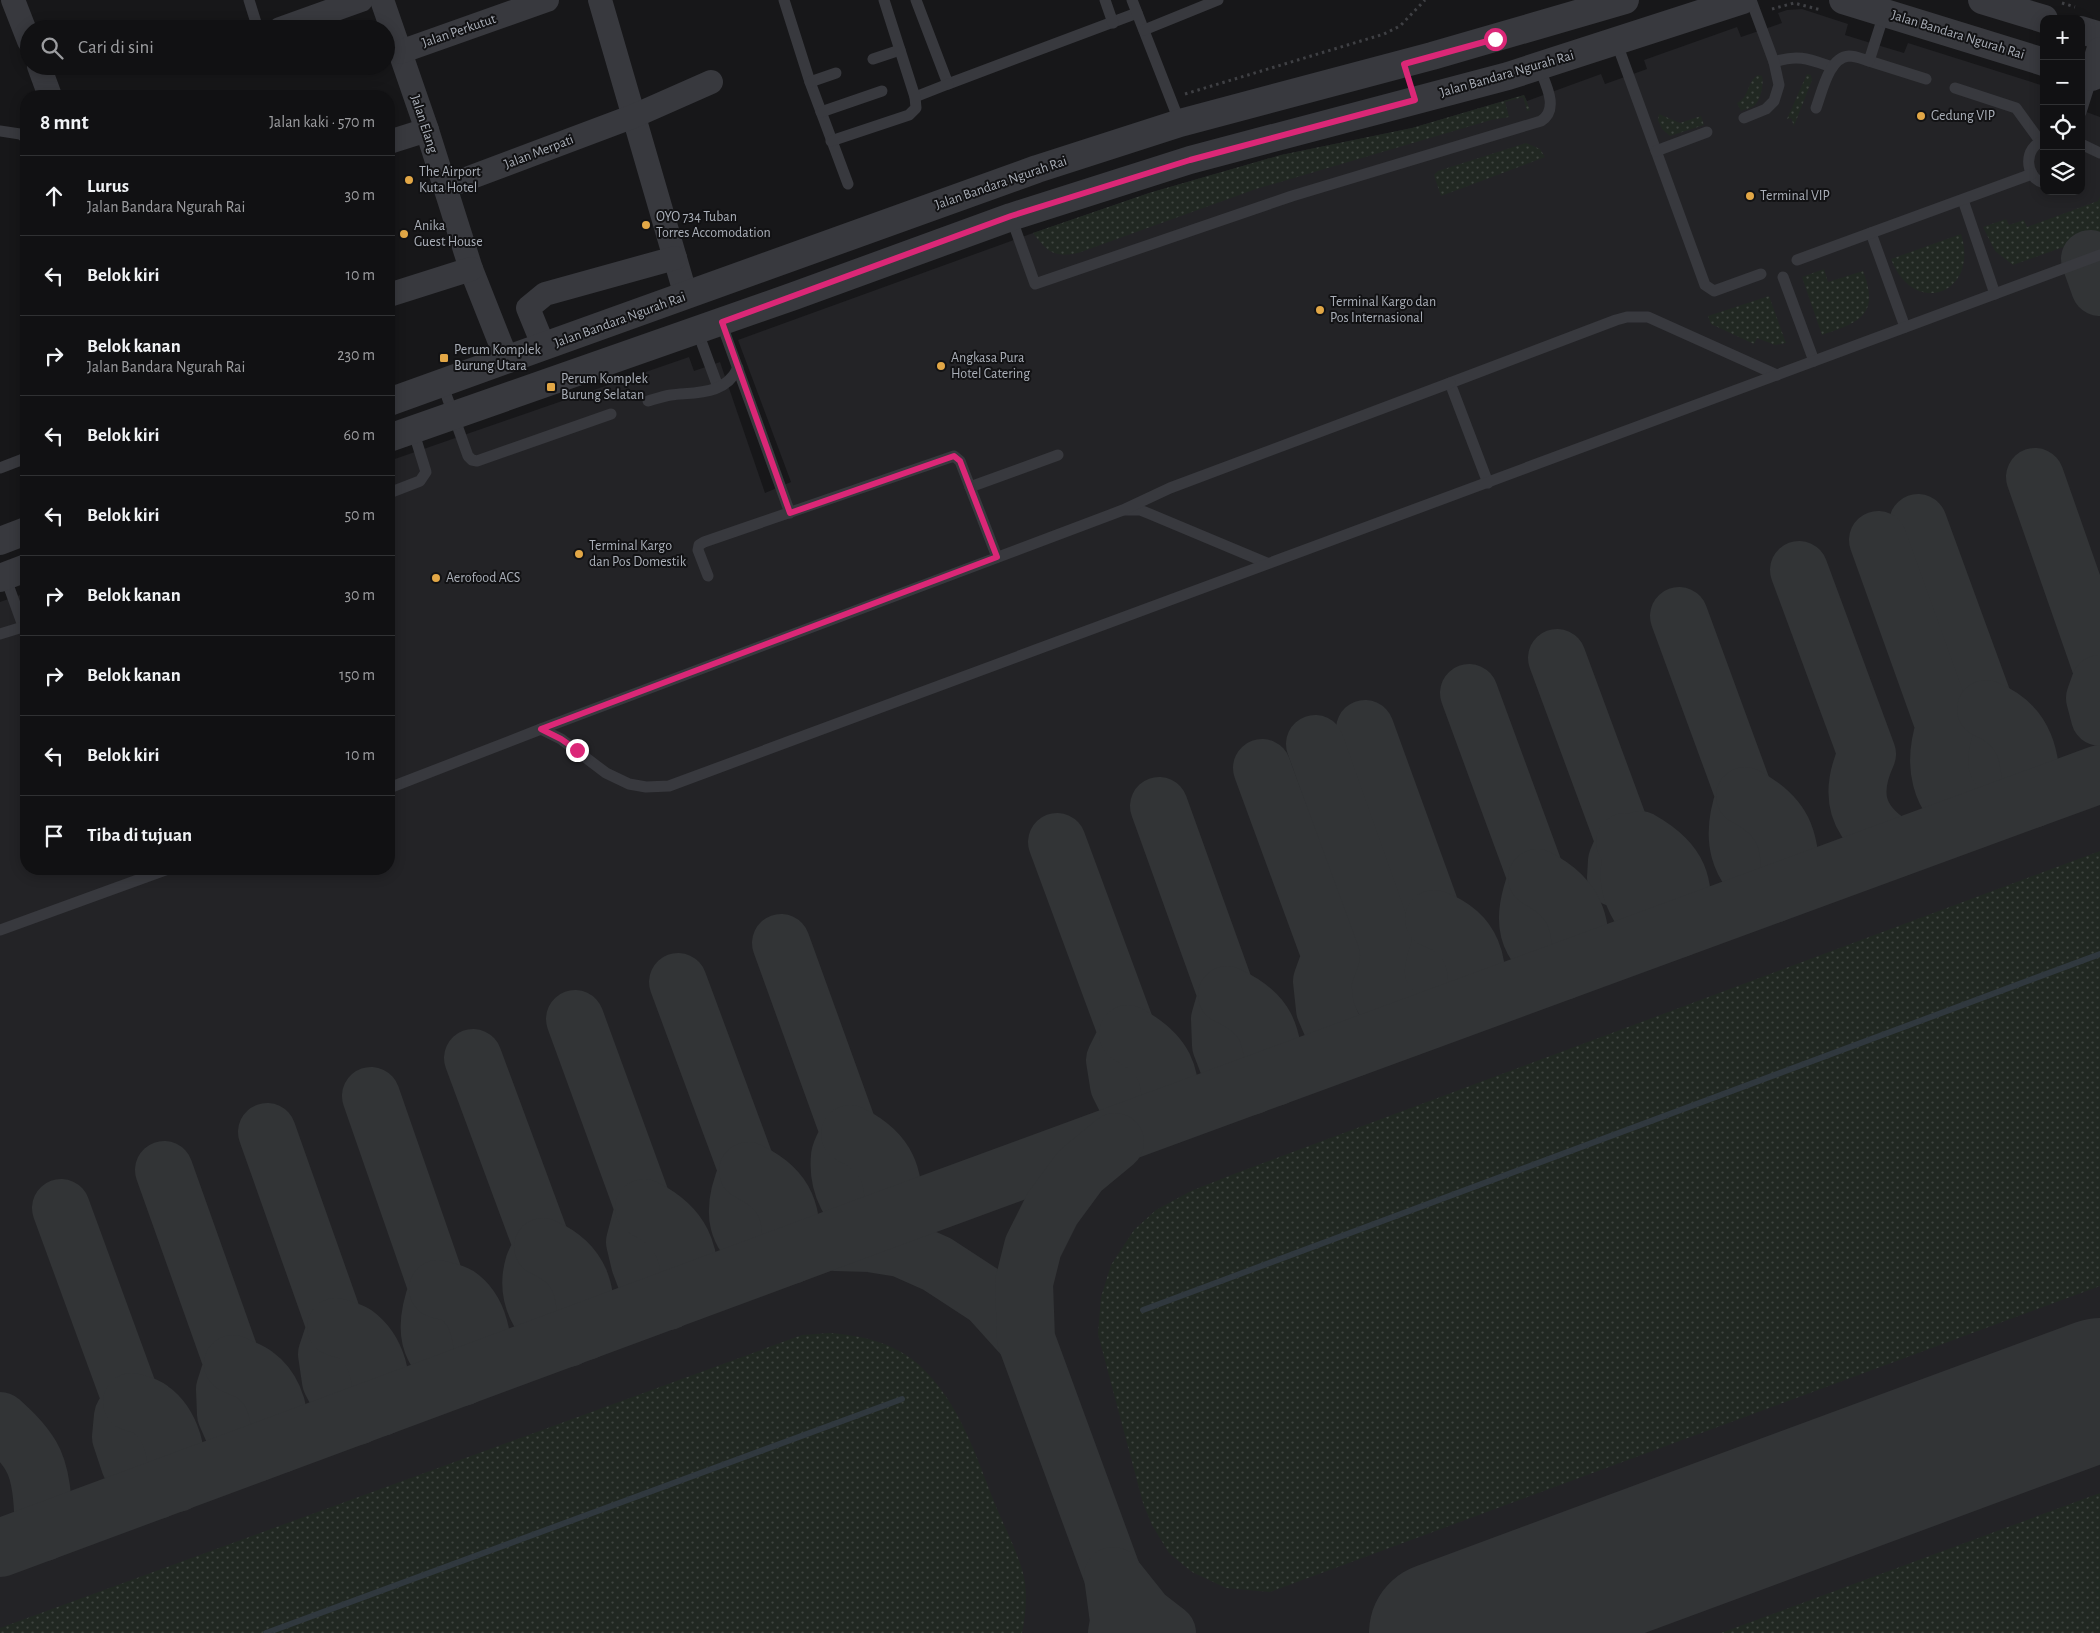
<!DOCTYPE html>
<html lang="id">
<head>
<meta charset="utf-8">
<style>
  body { margin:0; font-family:"Alegreya Sans",sans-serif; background:#1e1f21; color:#f1f3f6 }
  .controls { position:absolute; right:15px; top:15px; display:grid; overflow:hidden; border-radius:10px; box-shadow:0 2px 12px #0003 }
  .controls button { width:45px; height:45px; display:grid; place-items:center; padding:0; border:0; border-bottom:1px solid #303133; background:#111113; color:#f1f3f6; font:25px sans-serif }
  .stop { position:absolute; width:15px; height:15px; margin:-11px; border:4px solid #db2777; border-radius:50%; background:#fff }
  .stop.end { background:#db2777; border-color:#fff; box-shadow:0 1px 5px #0008 }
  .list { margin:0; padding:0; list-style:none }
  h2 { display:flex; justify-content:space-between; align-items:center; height:65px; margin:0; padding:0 20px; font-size:21px }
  h2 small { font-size:16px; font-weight:400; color:#9c9da0 }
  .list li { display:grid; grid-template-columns:32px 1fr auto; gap:15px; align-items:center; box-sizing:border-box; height:80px; padding:0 20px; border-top:1px solid #303133 }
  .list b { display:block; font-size:19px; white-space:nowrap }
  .list p { margin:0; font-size:16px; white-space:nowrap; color:#9c9da0 }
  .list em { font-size:16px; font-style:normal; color:#9c9da0 }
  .icon { flex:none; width:28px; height:28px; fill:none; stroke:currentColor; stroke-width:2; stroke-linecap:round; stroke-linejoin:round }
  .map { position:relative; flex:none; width:2100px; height:1633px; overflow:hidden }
  .search { position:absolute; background:#111113; box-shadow:0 2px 12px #0003; left:20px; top:20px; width:375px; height:55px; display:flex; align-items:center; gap:12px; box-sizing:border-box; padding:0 18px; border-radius:28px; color:#9c9da0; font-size:19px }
  .panel { position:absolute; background:#111113; box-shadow:0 2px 12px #0003; left:20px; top:90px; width:375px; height:785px; border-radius:20px }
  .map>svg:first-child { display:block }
  .built { fill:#232326 }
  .grass { fill:url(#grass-dots) }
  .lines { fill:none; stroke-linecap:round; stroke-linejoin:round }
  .stream { stroke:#30383e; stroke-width:6 }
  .taxiway { stroke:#323436; stroke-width:58 }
  .runway { stroke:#323436; stroke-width:142 }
  .path { stroke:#3f4044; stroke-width:3; stroke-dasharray:2.5 4; stroke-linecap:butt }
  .service { stroke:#38393e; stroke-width:11 }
  .minor { stroke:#38393e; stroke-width:24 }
  .tertiary { stroke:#38393e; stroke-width:28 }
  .route { stroke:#db2777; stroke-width:6 }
  .poi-dot { fill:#e2a746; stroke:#121214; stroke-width:2 }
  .labels { text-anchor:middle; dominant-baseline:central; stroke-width:4; stroke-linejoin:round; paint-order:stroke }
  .street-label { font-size:14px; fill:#aaafb8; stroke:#121214 }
  .poi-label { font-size:14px; fill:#aaafb8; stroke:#121214; text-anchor:start }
</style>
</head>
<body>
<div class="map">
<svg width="2100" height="1633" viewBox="0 0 2100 1633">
  <defs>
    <pattern id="grass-dots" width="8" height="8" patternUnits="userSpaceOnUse" patternTransform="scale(1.25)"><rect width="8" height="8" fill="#212822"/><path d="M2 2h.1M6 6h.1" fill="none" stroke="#3f4540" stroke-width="1.8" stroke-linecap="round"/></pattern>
  </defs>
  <rect width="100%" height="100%" fill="#171719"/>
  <path class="built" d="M1802 9 1848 24 1845 35 1874 44 1904 53 1908 43 2044 86V191H2081V110L2100 117V1633H0V602L26 593V869H389V461L689 357 694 371 720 362 765 493 791 482 738 340 1033 233 1149 193 1281 155 1412 128 1524 95 1527 101 1601 74 1605 84 1647 69 1644 60 1737 27 1741 37 1782 23 1778 13 1787 10Z"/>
  <g class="grass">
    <path d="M1807 74 1811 75 1812 80 1794 126 1791 118 1787 119Z"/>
    <path d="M1758 75 1762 76C1764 83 1761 98 1756 104 1753 108 1746 109 1741 111L1737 103C1750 97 1747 81 1758 75Z"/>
    <path d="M1524 95 1530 110 1527 111 1523 97 1505 102 1509 117 1491 120 1256 189 1078 253C1053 258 1048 252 1033 233L1149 193 1281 155 1412 128Z"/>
    <path d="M1659 114 1680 123 1701 116 1704 125 1670 136 1662 129 1658 120Z"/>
    <path d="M1526 143 1540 149 1545 157 1441 196 1434 175 1438 171Z"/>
    <path d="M2100 197V234L2013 265 1995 251 1983 227 2006 219 2009 225 2024 220 2027 227 2098 201Z"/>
    <path d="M1961 234C1980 293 1914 319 1891 259Z"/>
    <path d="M1824 269 1828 282 1863 271C1880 315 1860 322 1822 335L1802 277Z"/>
    <path d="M1769 296 1786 343 1775 345 1757 338 1754 344 1711 324 1708 316Z"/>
    <path d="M2100 851V1286L1270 1592 1226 1588 1192 1572 1169 1553 1152 1525 1143 1503 1098 1334 1101 1297 1111 1265 1134 1230 1156 1210 1191 1191 1234 1174Z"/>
    <path d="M830 1333C863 1336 892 1342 918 1364 961 1403 976 1457 997 1509 1006 1530 1017 1551 1023 1573 1028 1592 1026 1614 1022 1633H0V1628L802 1335Z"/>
    <path d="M2100 1493V1633H1721Z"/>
  </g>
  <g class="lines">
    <g class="stream">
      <path d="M1143 1310 2100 954"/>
      <path d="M266 1633 902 1399"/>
    </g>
    <g class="taxiway">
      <path d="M2090 259 2100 287"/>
      <path d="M2035 477 2100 663"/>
      <path d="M1918 523 1986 709C1967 749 1979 780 2014 805"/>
      <path d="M1878 540 1945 727C1933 763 1938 798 1973 820"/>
      <path d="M1799 570 1867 754C1848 796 1857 824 1897 848"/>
      <path d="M1679 616 1745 796C1730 838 1737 867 1773 894"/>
      <path d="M1557 658 1625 842 1617 861 1616 878"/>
      <path d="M2100 684 2095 698 2100 717"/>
      <path d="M1469 693 1537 878C1521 923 1524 942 1563 971"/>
      <path d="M1986 709C2027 726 2031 758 2032 799"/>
      <path d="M1365 729 1434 919C1419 957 1425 985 1459 1009"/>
      <path d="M1315 744 1383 936C1368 979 1376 999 1410 1027"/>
      <path d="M1262 768 1331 956 1322 981 1325 1009 1334 1030 1353 1048"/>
      <path d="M1745 796C1788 819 1790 843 1791 887"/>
      <path d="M1159 806 1227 995 1220 1019 1221 1045 1231 1071 1251 1086"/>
      <path d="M1057 842 1128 1034 1115 1060 1119 1085 1131 1109 1148 1123"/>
      <path d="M1625 842C1661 861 1678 892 1665 933 1641 916 1623 889 1632 858 1634 852 1637 846 1640 840 1679 862 1687 884 1680 928"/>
      <path d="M1537 878C1576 898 1582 923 1581 964"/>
      <path d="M1434 919C1474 934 1479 963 1477 1002"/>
      <path d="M781 943 850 1134C847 1141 841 1149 840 1156 837 1185 850 1209 874 1224"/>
      <path d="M678 982 748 1171C730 1212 734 1237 773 1261"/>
      <path d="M1227 995C1268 1014 1272 1034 1275 1077"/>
      <path d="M575 1019 644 1208 635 1242 640 1263 646 1279 656 1291 668 1301"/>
      <path d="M1128 1034C1164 1054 1173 1074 1170 1115"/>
      <path d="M473 1058 543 1247C540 1253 536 1259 534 1265 525 1295 540 1325 568 1338"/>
      <path d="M371 1096 438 1289C423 1328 426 1352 462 1377"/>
      <path d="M267 1132 336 1327 327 1354 331 1381 342 1402 357 1416"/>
      <path d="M850 1134C888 1153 895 1176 894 1217"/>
      <path d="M164 1170 233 1364 225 1389 226 1414 237 1439 256 1453"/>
      <path d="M748 1171C788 1190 793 1214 791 1255"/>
      <path d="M61 1208 132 1402 123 1416 121 1437 130 1464 143 1481 157 1490"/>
      <path d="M644 1208C682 1227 691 1252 690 1292"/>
      <path d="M835 1242 870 1243 901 1248 937 1264 989 1298 1026 1339"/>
      <path d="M543 1247C582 1264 587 1292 586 1331"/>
      <path d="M438 1289C444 1291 452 1292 457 1295 481 1311 483 1343 484 1368"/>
      <path d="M336 1327C342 1329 350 1331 355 1334 378 1351 383 1381 381 1407"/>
      <path d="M233 1364C240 1368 249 1370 255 1375 277 1391 281 1420 280 1444"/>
      <path d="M132 1402C137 1404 145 1405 150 1409 173 1425 178 1457 177 1483"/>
      <path d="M0 1421C11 1431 23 1442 31 1456 43 1476 43 1509 44 1532"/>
      <path d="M0 1548 874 1224 2100 774"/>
      <path d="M1113 1576 1026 1339 1024 1283 1033 1247 1052 1209 1080 1171 1115 1142"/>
      <path d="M1117 1633 1119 1621 1113 1576 1145 1616 1167 1633"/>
    </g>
    <path class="runway" d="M1440 1633 2100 1389"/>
    <g class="path">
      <path d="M2062 3 2075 7"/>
      <path d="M1772 9 1794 3 1821 10"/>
      <path d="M1185 94 1384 34 1400 26 1425 0"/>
    </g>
    <g class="service">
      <path d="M249 0 258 29"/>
      <path d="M784 0 810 82 848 184"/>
      <path d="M916 0 948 84 1137 13"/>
      <path d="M1105 0 1113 23"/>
      <path d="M1132 0 1180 123"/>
      <path d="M1144 30 1218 0"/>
      <path d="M1616 41 1705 285 1714 291 1761 274"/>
      <path d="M873 59 900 50"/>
      <path d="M1869 61 1926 79"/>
      <path d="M1774 62C1798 54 1809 59 1832 67"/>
      <path d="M810 82 836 73"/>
      <path d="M1955 88 2016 108 2040 141"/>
      <path d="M915 97 948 84"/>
      <path d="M1816 108C1822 92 1829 57 1849 56 1856 56 1862 59 1869 61L1885 11"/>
      <path d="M821 112 882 91"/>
      <path d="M2081 112 2092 77"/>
      <path d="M1744 118 1766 109 1774 101 1779 85 1774 62 1751 0"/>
      <path d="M0 131 20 134 26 138"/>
      <path d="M831 141 909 115 916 108 915 97 884 0"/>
      <path d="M2044 141C2023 146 2024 178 2044 183"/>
      <path d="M2081 144 2100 153"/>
      <path d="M1656 151 1707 132"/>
      <path d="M1963 200 1995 294"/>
      <path d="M1011 217 1035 284 1292 196 1541 121C1560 109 1545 83 1539 67"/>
      <path d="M1871 233 1905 327"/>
      <path d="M1797 260 2032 174"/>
      <path d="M1783 277 1814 361"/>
      <path d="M721 322 790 513"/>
      <path d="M697 330 718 387"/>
      <path d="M442 383 468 456 472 460 477 461 611 414"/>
      <path d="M648 401C655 399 664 396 671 395 697 392 725 395 738 368"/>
      <path d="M0 468 26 458"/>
      <path d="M1488 483 1450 383 1616 320 1627 317H1648L1777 375"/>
      <path d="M970 487 1058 455"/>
      <path d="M389 493 420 481 426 472 413 430"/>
      <path d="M1125 510H1140L1150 514 1267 563"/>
      <path d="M5 576 23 626"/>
      <path d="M708 576 698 550 699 545 704 542 954 456 960 461 997 557"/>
      <path d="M0 634 26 626"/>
      <path d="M541 729 1123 510 1170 488 1450 383"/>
      <path d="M389 788 541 729 561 739 606 773 629 784 646 787 669 786 2100 255"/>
      <path d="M0 930 168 869"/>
    </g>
    <g class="minor">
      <path d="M13 0 29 41"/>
      <path d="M382 0 427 130 471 269 507 360"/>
      <path d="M600 0 686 296"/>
      <path d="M280 29 361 0"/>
      <path d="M400 52 547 0"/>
      <path d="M39 66 50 96"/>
      <path d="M389 142 427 130"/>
      <path d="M445 187 634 116 711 82"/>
      <path d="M389 295 471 269"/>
      <path d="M544 347 528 308 545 294 675 258"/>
    </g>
    <g class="tertiary">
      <path d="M1843 0 2044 62"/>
      <path d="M1982 0 2044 19"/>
      <path d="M2081 30 2100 36"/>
      <path d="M2092 77 2100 51"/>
      <path d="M389 402 1037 169 1180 123 1432 56 1625 0"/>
      <path d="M389 438 794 296 1011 217 1190 160 1508 76 1743 0"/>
      <path d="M0 541 26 531"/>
      <path d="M0 578 26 568"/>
    </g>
  </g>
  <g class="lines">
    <path class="route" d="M577 750 561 739 541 729 997 557 960 461 954 456 790 513 722 322 1011 216 1190 160 1415 100 1404 64 1495 39"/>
  </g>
  <g class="poi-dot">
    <circle cx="1921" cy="116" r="5"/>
    <circle cx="409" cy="180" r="5"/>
    <circle cx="1750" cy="196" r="5"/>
    <circle cx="646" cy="225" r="5"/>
    <circle cx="404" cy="234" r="5"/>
    <circle cx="1320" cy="310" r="5"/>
    <rect x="439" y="353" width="10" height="10" rx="2.5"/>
    <circle cx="941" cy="366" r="5"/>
    <rect x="546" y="382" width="10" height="10" rx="2.5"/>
    <circle cx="579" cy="554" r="5"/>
    <circle cx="436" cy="578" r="5"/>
  </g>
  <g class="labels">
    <g class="street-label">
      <text transform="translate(459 31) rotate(-19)">Jalan Perkutut</text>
      <text transform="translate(1958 35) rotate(17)">Jalan Bandara Ngurah Rai</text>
      <text transform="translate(1507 74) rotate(-16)">Jalan Bandara Ngurah Rai</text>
      <text transform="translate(424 124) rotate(72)">Jalan Elang</text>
      <text transform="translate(539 152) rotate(-21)">Jalan Merpati</text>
      <text transform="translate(1001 183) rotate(-19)">Jalan Bandara Ngurah Rai</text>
      <text transform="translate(620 320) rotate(-20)">Jalan Bandara Ngurah Rai</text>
    </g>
    <g class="poi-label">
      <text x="1931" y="116">Gedung VIP</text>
      <text x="419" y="172">The Airport<tspan x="419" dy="16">Kuta Hotel</tspan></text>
      <text x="1760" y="196">Terminal VIP</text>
      <text x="656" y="217">OYO 734 Tuban<tspan x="656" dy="16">Torres Accomodation</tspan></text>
      <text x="414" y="226">Anika<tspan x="414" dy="16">Guest House</tspan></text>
      <text x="1330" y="302">Terminal Kargo dan<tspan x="1330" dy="16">Pos Internasional</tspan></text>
      <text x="454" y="350">Perum Komplek<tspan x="454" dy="16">Burung Utara</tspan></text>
      <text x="951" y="358">Angkasa Pura<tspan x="951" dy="16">Hotel Catering</tspan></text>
      <text x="561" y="379">Perum Komplek<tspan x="561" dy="16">Burung Selatan</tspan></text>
      <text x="589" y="546">Terminal Kargo<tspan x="589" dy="16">dan Pos Domestik</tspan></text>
      <text x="446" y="578">Aerofood ACS</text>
    </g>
  </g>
</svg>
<div class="controls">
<button>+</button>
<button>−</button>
<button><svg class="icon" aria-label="locate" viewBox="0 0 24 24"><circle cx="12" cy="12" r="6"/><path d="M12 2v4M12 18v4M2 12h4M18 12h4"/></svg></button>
<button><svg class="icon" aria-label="layers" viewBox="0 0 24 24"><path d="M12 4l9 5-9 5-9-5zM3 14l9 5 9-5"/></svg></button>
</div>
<div class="stop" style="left:1495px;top:39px"></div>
<div class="stop end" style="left:577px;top:750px"></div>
<div class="search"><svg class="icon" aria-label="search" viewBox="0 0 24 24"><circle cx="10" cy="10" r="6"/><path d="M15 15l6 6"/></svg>Cari di sini</div>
<section class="panel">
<h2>8 mnt<small>Jalan kaki · 570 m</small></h2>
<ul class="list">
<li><svg class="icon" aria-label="ahead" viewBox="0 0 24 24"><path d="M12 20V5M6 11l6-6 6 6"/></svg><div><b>Lurus</b><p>Jalan Bandara Ngurah Rai</p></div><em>30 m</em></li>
<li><svg class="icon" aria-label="left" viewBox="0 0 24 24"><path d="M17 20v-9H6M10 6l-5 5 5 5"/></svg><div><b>Belok kiri</b></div><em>10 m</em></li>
<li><svg class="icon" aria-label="right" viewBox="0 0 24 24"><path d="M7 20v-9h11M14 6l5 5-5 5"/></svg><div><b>Belok kanan</b><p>Jalan Bandara Ngurah Rai</p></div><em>230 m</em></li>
<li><svg class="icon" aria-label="left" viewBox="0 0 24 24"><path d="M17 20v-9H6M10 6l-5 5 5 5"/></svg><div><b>Belok kiri</b></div><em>60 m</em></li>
<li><svg class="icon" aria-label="left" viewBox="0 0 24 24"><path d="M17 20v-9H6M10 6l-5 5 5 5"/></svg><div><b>Belok kiri</b></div><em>50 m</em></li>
<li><svg class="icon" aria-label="right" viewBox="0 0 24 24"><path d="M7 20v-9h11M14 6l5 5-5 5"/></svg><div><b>Belok kanan</b></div><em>30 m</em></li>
<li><svg class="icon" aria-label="right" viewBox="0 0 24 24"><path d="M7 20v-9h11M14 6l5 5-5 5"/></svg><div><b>Belok kanan</b></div><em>150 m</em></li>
<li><svg class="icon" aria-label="left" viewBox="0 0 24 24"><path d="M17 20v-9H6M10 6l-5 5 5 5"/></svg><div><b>Belok kiri</b></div><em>10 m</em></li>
<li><svg class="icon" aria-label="arrive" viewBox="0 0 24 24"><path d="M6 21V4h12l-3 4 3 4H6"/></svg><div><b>Tiba di tujuan</b></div></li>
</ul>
</section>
</div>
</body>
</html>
